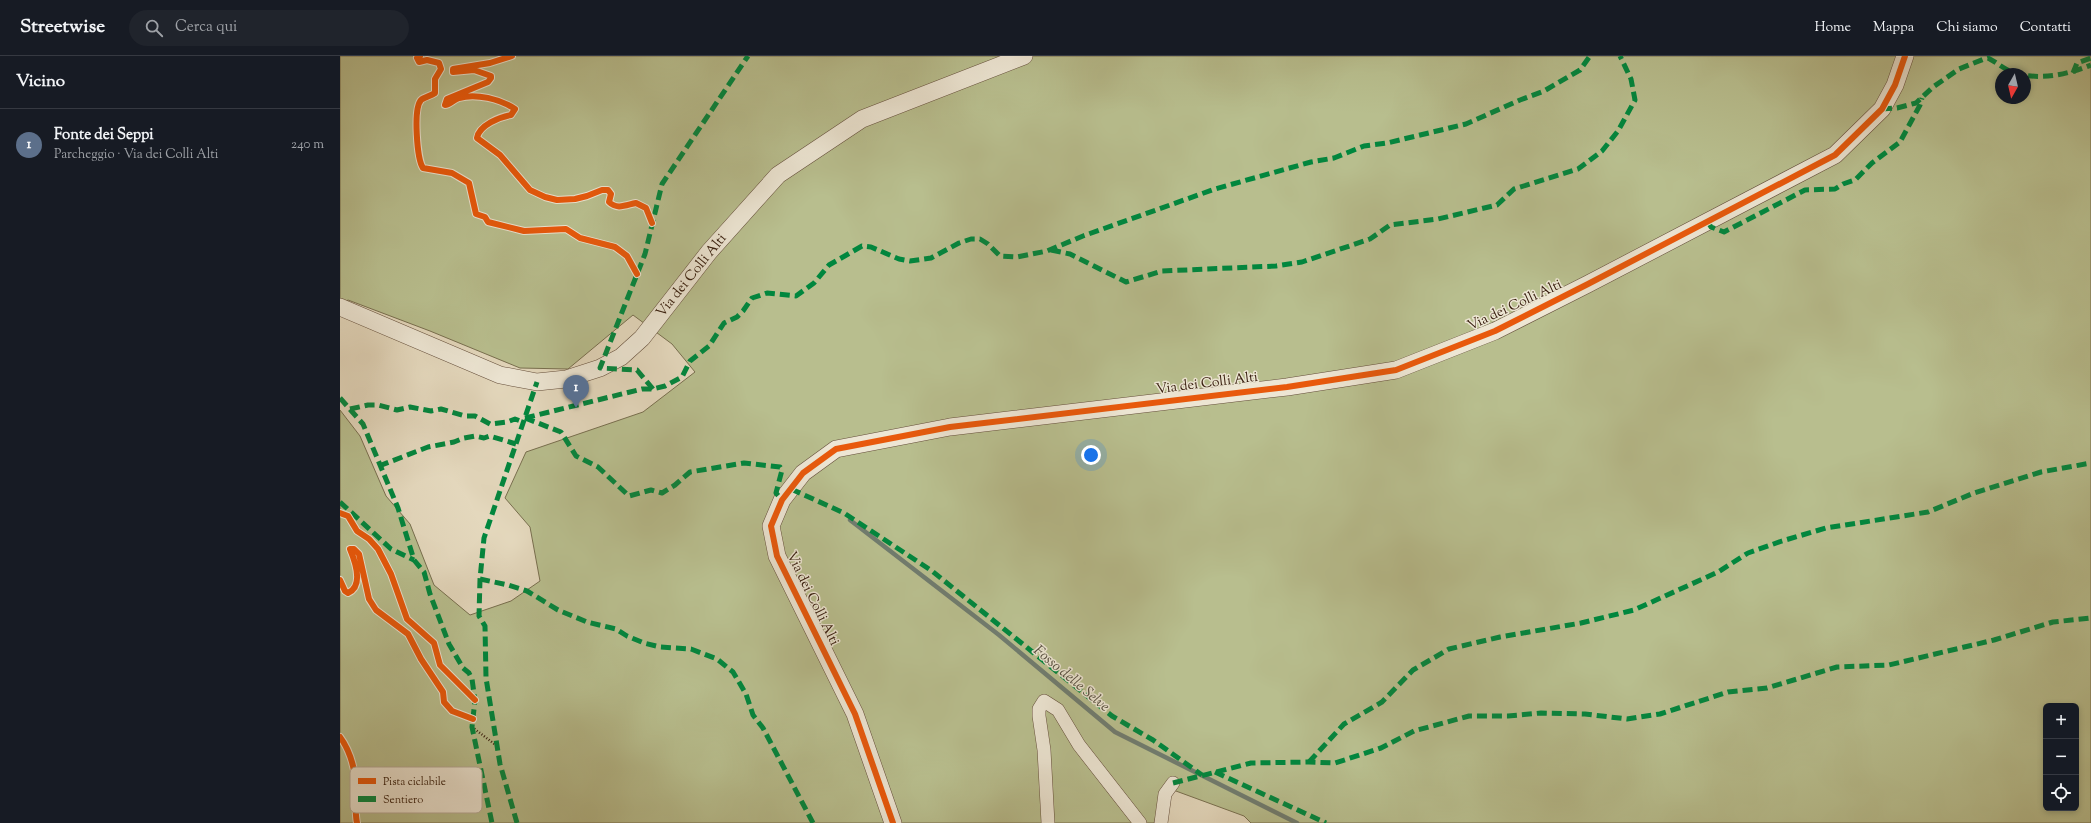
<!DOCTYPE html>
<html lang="it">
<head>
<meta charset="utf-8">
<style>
  body { margin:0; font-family:"Sorts Mill Goudy",serif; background:#20242c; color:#f1f3f6 }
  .controls { position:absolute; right:12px; bottom:12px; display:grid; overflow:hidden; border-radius:6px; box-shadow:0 2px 6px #0003 }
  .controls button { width:36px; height:36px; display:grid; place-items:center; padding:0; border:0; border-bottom:1px solid #363941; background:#171b24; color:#f1f3f6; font:20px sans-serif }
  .compass { position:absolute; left:1655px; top:12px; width:36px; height:36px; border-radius:50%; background:#171b24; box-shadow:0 2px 6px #0003; rotate:188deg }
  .you { position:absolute; left:751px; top:399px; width:14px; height:14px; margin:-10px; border:3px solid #fff; border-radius:50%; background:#1a73e8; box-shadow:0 0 0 6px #1a73e833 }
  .badge { display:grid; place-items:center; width:26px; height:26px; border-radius:50%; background:#8c9099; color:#fff; font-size:13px; font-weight:700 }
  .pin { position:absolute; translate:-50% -33px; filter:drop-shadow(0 1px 2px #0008) }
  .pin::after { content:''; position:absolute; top:21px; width:14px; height:12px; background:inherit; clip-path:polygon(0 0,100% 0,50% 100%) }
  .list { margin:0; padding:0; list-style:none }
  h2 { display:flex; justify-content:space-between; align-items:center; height:52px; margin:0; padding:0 16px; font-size:17px }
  h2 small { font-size:13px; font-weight:400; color:#9ea1a6 }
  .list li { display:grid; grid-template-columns:26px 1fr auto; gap:12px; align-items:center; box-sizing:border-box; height:72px; padding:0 16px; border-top:1px solid #363941 }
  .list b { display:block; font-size:15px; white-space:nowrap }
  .list p { margin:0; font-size:13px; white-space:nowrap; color:#9ea1a6 }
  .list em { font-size:13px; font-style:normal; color:#9ea1a6 }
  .icon { flex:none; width:22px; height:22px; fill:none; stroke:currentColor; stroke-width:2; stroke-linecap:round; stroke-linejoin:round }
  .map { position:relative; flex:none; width:1751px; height:767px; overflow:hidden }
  header { display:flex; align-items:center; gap:24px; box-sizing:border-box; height:56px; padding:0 20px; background:#171b24; border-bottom:1px solid #363941 }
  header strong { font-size:19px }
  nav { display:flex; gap:22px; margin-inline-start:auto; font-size:14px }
  .search { width:280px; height:36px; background:#20242c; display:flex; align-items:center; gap:10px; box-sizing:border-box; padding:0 14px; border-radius:22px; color:#9ea1a6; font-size:15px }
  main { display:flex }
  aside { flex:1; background:#171b24 }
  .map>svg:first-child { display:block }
  .green { fill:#b8be8e; stroke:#786f4f; fill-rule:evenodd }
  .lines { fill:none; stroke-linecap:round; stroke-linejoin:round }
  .stream { stroke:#707c6f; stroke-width:4.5 }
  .minor-casing { stroke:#644e3b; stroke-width:14 }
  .tertiary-casing { stroke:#644e3b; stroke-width:18 }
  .path { stroke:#392010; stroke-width:2.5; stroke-dasharray:1 2; stroke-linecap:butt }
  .minor { stroke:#ede6d4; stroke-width:13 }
  .tertiary { stroke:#ede6d4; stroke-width:17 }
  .quiet { stroke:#00873e; stroke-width:5; stroke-dasharray:10 5; stroke-linecap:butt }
  .cycleway-casing { stroke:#ede6d4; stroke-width:8 }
  .cycleway { stroke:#e8590c; stroke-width:6 }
  .labels { text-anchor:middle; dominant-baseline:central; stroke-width:3; stroke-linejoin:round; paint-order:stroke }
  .street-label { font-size:14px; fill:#392010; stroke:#ede6d4 }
  .water-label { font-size:15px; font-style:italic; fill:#554e3f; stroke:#ede6d4 }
  .key { fill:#ede6d4; stroke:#b7ab99; stroke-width:1 }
  .key-label { font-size:11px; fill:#392010 }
</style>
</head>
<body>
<header>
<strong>Streetwise</strong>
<div class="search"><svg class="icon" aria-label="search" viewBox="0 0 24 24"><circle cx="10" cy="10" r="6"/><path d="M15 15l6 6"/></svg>Cerca qui</div>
<nav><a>Home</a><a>Mappa</a><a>Chi siamo</a><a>Contatti</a></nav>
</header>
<main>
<aside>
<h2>Vicino<small></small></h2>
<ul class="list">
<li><span class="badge" style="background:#5c6f8a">1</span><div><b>Fonte dei Seppi</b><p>Parcheggio · Via dei Colli Alti</p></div><em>240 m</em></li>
</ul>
</aside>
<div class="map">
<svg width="1751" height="767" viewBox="0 0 1751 767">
  <rect width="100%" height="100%" fill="#e4d8bd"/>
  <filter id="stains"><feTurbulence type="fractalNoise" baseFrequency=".005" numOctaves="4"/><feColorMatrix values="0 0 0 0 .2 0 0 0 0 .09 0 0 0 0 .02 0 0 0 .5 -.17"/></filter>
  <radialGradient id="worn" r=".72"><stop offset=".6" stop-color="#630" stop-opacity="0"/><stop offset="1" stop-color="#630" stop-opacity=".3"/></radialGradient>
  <path class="green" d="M0 0H1751V767H911L904 760 825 731 814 767H0V354L20 380 46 440 70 468 94 529 130 559 171 545 200 525 190 471 165 442 186 396 303 356 355 316 332 288 293 259 228 313 180 312 90 275 8 244 0 249ZM1661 18H1685V42H1661ZM1706 650H1736V752H1706Z"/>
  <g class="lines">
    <path class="stream" d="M510 464 659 579 775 676 957 767"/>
    <defs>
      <g id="minor">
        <path d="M708 767 704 694 699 660V653L704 645 718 654 739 689 800 767"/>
        <path d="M821 767 825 738 833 727"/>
      </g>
      <g id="tertiary">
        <path d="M0 251 160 319 197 326 226 323 260 312 281 301 302 282 369 196 438 119 522 63 684 0"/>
        <path d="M553 767 515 658 437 500 431 470 442 444 463 417 496 393 610 371 947 331 1056 314 1155 275 1248 228 1495 99 1542 53 1555 29 1565 0"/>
      </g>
    </defs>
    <use href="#minor" class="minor-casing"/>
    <use href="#tertiary" class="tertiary-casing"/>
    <path class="path" d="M132 671 157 690"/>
    <use href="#minor" class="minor"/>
    <use href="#tertiary" class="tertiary"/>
    <g class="quiet">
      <path d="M1733 17 1737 7 1751 2"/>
      <path d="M1542 53 1557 52 1576 47 1593 31 1619 13 1644 3 1648 2C1656 6 1664 13 1672 16 1699 25 1726 19 1751 9"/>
      <path d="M1368 166 1371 171 1384 176 1465 134 1495 133 1503 128 1515 124 1532 107 1560 86 1580 49 1582 42"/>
      <path d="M711 194 730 198 786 226 822 215 936 210 962 206 1030 183 1050 169 1098 163 1157 149 1174 133 1238 113 1262 95 1278 75 1295 44 1291 23 1280 0"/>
      <path d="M313 333 297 314 260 312 305 198 322 128 408 0"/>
      <path d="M0 342 23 368 58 452 74 504 84 516 90 538 109 588 123 612 129 617 132 623 135 644 132 671 152 767"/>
      <path d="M10 353 28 349H38L57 354 70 351 91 355 101 353 125 360H135L150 368 167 366 175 363 183 366"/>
      <path d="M185 362 302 333H313L325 330 342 321 350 305 369 290 384 267 397 261 403 255 412 242 427 237 456 240 474 227 489 209 522 190 531 191 559 203 570 205 591 202 619 187 631 183H640L648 188 660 200 677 201 707 195 743 180 875 133 971 106 994 102 1024 90 1047 87 1126 68 1180 44 1204 35 1240 14 1250 0"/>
      <path d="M185 362 221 376 236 400 258 411 289 440 311 434 322 437 335 429 350 416 404 407 440 411 442 414 436 437 442 444"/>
      <path d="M39 410 88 391 114 386 124 382 135 380 144 382 150 380 176 388"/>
      <path d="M451 433 504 457 592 515 772 660 813 684 862 719"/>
      <path d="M0 446 51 493 74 504"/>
      <path d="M140 523 168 529 187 535 218 554 247 566 276 573 287 580 304 587 320 591 351 593 377 603 393 616 406 638 413 659 423 672 473 767"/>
      <path d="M969 706 1004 668 1042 646 1073 614 1109 593 1160 581 1241 567 1294 554 1378 516 1408 497 1442 485 1486 472 1588 456 1634 437 1701 416 1751 407"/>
      <path d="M875 716 986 767"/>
      <path d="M833 727 911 707 969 706 995 707 1041 692 1074 675 1129 660H1168L1201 657 1245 658 1287 663 1320 658 1388 636 1427 632 1497 611 1549 609 1654 584 1713 566 1751 562"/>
      <path d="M177 767 160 708 146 622 145 570 139 560 140 523 144 482 197 326"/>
    </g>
    <defs>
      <g id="cycleway">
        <path d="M80 0 77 2 79 6 87 4 99 7 101 13 95 23V37C91 40 84 41 81 44 73 53 77 103 83 112L112 117 129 127 136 158 145 161 148 166 184 175 226 173 240 182 275 191 287 200 297 218"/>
        <path d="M172 0 150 7 113 13V16L134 14 151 20V22L148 26 107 43 105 49C110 49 114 43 119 42 136 37 160 43 175 53L171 59C160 61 139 69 137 82L160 99 190 134 205 141 217 144 235 143 247 140 262 134H268L271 138 269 146C277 154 286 149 296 147L306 152 312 167"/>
        <path d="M0 457 8 460 17 475 29 483 38 493 51 518 67 563 94 587 100 609 135 644"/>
        <path d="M0 524 5 535 8 537C24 530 15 505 10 493H14L19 498 29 543 36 554 68 578 81 603 103 636 104 646 112 655 133 663"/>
        <path d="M0 681C9 693 14 710 16 726 17 740 14 753 17 767"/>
        <path d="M553 767 515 658 437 500 431 470 442 444 463 417 496 393 610 371 947 331 1056 314 1155 275 1248 228 1495 99 1542 53 1555 29 1565 0"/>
      </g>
    </defs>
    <use href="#cycleway" class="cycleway-casing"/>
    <use href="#cycleway" class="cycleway"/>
  </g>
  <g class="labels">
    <g class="street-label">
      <text transform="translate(352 220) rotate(-51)">Via dei Colli Alti</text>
      <text transform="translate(1175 250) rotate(-25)">Via dei Colli Alti</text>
      <text transform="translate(867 328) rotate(-7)">Via dei Colli Alti</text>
      <text transform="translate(472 543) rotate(64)">Via dei Colli Alti</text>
    </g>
    <g class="water-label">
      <text transform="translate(731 623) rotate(40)">Fosso delle Selve</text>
    </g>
  </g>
  <rect x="10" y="711" width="132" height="46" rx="6" class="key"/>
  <rect x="18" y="722" width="18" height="6" fill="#e8590c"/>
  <rect x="18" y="740" width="18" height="6" fill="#00873e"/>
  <g class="key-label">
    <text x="43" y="729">Pista ciclabile</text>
    <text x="43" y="747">Sentiero</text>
  </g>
  <rect width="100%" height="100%" filter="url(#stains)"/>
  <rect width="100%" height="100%" fill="url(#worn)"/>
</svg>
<div class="controls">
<button>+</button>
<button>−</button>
<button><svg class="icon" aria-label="locate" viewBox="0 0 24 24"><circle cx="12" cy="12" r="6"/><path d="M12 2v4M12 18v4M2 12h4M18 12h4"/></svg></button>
</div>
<svg class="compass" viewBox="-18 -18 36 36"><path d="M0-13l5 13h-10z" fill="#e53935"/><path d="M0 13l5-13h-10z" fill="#9ea1a6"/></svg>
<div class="you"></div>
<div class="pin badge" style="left:236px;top:352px;background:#5c6f8a">1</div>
</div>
</main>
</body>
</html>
